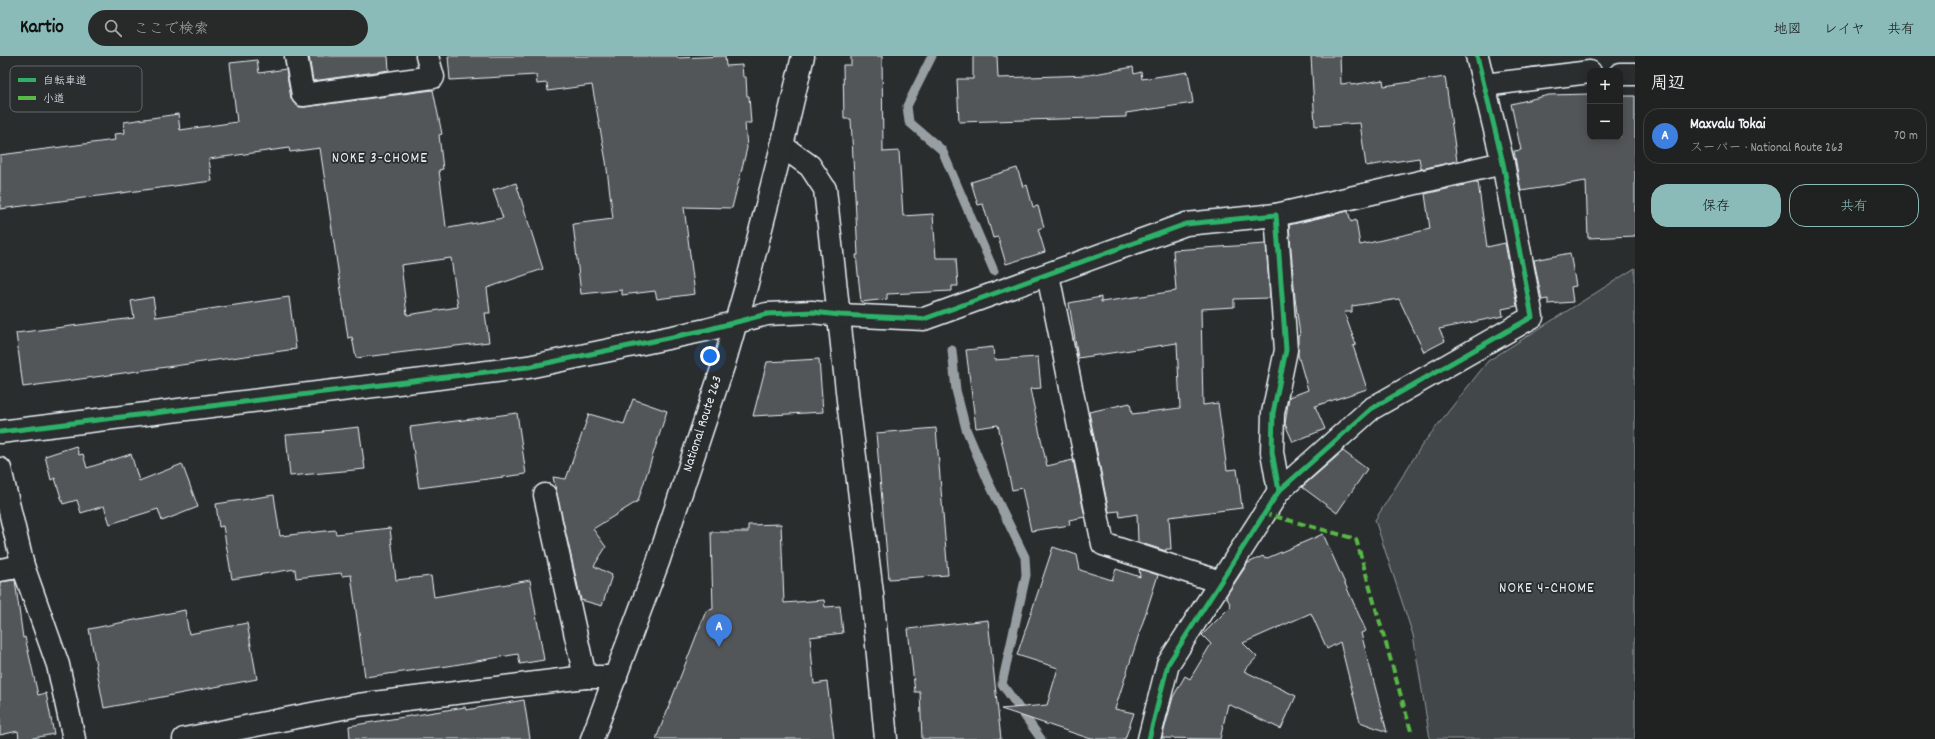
<!DOCTYPE html>
<html lang="ja">
<head>
<meta charset="utf-8">
<style>
  body { margin:0; font-family:Dekko,"Klee One",sans-serif; background:#282a2a; color:#f1f3f6 }
  .controls { position:absolute; right:12px; top:12px; display:grid; overflow:hidden; border-radius:8px; box-shadow:0 2px 10px #0003 }
  .controls button { width:36px; height:36px; display:grid; place-items:center; padding:0; border:0; border-bottom:1px solid #3d3f40; background:#202222; color:#f1f3f6; font:20px sans-serif }
  .you { position:absolute; left:710px; top:300px; width:14px; height:14px; margin:-10px; border:3px solid #fff; border-radius:50%; background:#1a73e8; box-shadow:0 0 0 6px #1a73e833 }
  .badge { display:grid; place-items:center; width:26px; height:26px; border-radius:50%; background:#8bbbb9; color:#fff; font-size:13px; font-weight:700 }
  .pin { position:absolute; translate:-50% -33px; filter:drop-shadow(0 1px 2px #0008) }
  .pin::after { content:''; position:absolute; top:21px; width:14px; height:12px; background:inherit; clip-path:polygon(0 0,100% 0,50% 100%) }
  .list { margin:0; padding:0; list-style:none }
  h2 { display:flex; justify-content:space-between; align-items:center; height:52px; margin:0; padding:0 16px; font-size:17px }
  h2 small { font-size:13px; font-weight:400; color:#a2a4a5 }
  .list li { display:grid; grid-template-columns:26px 1fr auto; gap:12px; align-items:center; box-sizing:border-box; height:56px; margin:0 8px 8px; padding:0 8px; border:1px solid #3d3f40; border-radius:16px }
  .list b { display:block; font-size:15px; white-space:nowrap }
  .list p { margin:0; font-size:13px; white-space:nowrap; color:#a2a4a5 }
  .list em { font-size:13px; font-style:normal; color:#a2a4a5 }
  .actions { display:flex; gap:8px; padding:12px 16px }
  .actions a { flex:1; padding:9px 0; border:1px solid #8bbbb9; border-radius:16px; text-align:center; font-size:14px; color:#8bbbb9 }
  .actions .main { background:#8bbbb9; color:#111 }
  .icon { flex:none; width:22px; height:22px; fill:none; stroke:currentColor; stroke-width:2; stroke-linecap:round; stroke-linejoin:round }
  .map { position:relative; flex:none; width:1635px; height:683px; overflow:hidden }
  header { display:flex; align-items:center; gap:24px; box-sizing:border-box; height:56px; padding:0 20px; background:#8bbbb9; color:#111 }
  header strong { font-size:19px }
  nav { display:flex; gap:22px; margin-inline-start:auto; font-size:14px }
  .search { width:280px; height:36px; background:#282a2a; display:flex; align-items:center; gap:10px; box-sizing:border-box; padding:0 14px; border-radius:22px; color:#a2a4a5; font-size:15px }
  main { display:flex }
  aside { flex:1; background:#202222 }
  .map>svg:first-child { display:block }
  .green { fill:#424648; stroke:#959ca0 }
  .lines { fill:none; stroke-linecap:round; stroke-linejoin:round }
  .stream { stroke:#989fa3; stroke-width:9 }
  .building { fill:#535759; stroke:#e8f1f8; fill-rule:evenodd }
  .minor-casing { stroke:#e8f1f8; stroke-width:25 }
  .highway-casing { stroke:#e8f1f8; stroke-width:25 }
  .minor { stroke:#2a2d2e; stroke-width:22 }
  .highway { stroke:#2a2d2e; stroke-width:22 }
  .quiet { stroke:#58b947; stroke-width:4; stroke-dasharray:8 4; stroke-linecap:butt }
  .cycleway-casing { stroke:#2a2d2e; stroke-width:8 }
  .cycleway { stroke:#2db169; stroke-width:5 }
  .labels { text-anchor:middle; dominant-baseline:central; stroke-width:3.5; stroke-linejoin:round; paint-order:stroke }
  .street-label { font-size:14px; fill:#e8f1f8; stroke:#2a2d2e }
  .neighbourhood-label { font-size:15px; letter-spacing:1px; fill:#e8f1f8; stroke:#2a2d2e }
  .key { fill:#2a2d2e; stroke:#63686b; stroke-width:1 }
  .key-label { font-size:11px; fill:#e8f1f8 }
</style>
</head>
<body>
<header>
<strong>Kartio</strong>
<div class="search"><svg class="icon" aria-label="search" viewBox="0 0 24 24"><circle cx="10" cy="10" r="6"/><path d="M15 15l6 6"/></svg>ここで検索</div>
<nav><a>地図</a><a>レイヤ</a><a>共有</a></nav>
</header>
<main>
<div class="map">
<svg width="1635" height="683" viewBox="0 0 1635 683">
  <rect width="100%" height="100%" fill="#2a2d2e"/>
  <filter id="ink" filterUnits="userSpaceOnUse"><feTurbulence type="fractalNoise" baseFrequency=".025" numOctaves="2"/><feDisplacementMap in="SourceGraphic" scale="8" xChannelSelector="R" yChannelSelector="G"/><feConvolveMatrix kernelMatrix="1 2 1 2 8 2 1 2 1" color-interpolation-filters="sRGB"/></filter>
  <g filter="url(#ink)">
    <path class="green" d="M1635 212V683H1430L1413 579 1375 464 1422 389 1488 305Z"/>
    <g class="lines">
      <g class="stream">
        <path d="M932 0 907 50 909 66 942 94 994 215"/>
        <path d="M952 294 956 334 966 373 988 425 1025 501 1026 519 1002 628 1041 683"/>
      </g>
    </g>
    <g class="building">
      <path d="M309 0H388L389 14 313 25Z"/>
      <path d="M448 0H677V2L725 0 726 10 742 9 743 21H746L747 40H749L751 67H745L747 92 732 152 684 151 695 238 657 243 655 235 622 239V234L581 238 573 168 613 163 606 105 592 29 548 35 547 27 537 28 536 19 450 24Z"/>
      <path d="M851 0H882L883 96 899 95 903 160 933 158 936 202H956L958 230H952V235L887 238V243L861 246 856 199H858L851 63H844L843 9H851Z"/>
      <path d="M973 0H997L998 22 1089 19 1133 11 1134 18 1141 16 1142 23 1188 16 1193 47 1126 57V61L959 66 957 23H973Z"/>
      <path d="M1311 0H1340L1341 28 1351 27V29L1383 24 1384 30 1445 21 1457 105 1421 113 1419 102 1366 110 1360 67 1315 70Z"/>
      <path d="M257 4 259 17 286 13 291 42 294 47 299 51H305L433 34 442 78 439 79 443 113 439 114 446 171 449 172 503 162 493 134 516 127 543 213 487 232 490 257H485L489 286 356 302 352 281 348 282 320 92 290 96 289 92 209 103 212 125 0 153V99L115 84 114 78 125 77 124 66 178 58 180 74 237 66 230 7ZM451 202 458 251 407 259 401 209Z"/>
      <path d="M1590 38V81H1620V40H1635V180L1588 182 1586 125 1521 135 1514 95 1521 94 1511 48 1549 39Z"/>
      <path d="M1017 112 1023 131 1027 129 1033 151 1038 150 1044 171 1038 173 1045 196 1006 208 998 181 993 182 983 148 978 149 971 126Z"/>
      <path d="M1478 126 1487 191 1505 187 1517 250 1502 253 1503 260 1439 273 1445 285 1424 296 1399 243 1352 250V256H1344L1356 289 1353 290 1367 333 1315 350 1325 373 1293 386 1285 368 1289 341 1308 334 1298 299V280L1300 279 1295 242 1289 169 1348 155 1351 166 1356 164 1360 189 1430 173 1425 138Z"/>
      <path d="M1266 188 1270 242 1234 243V251L1201 253 1203 349 1218 347 1227 414 1237 413 1242 452 1169 461 1171 493H1166V495L1138 486 1137 458 1120 461 1119 455 1109 456 1089 356 1130 347 1132 358 1180 352 1177 287 1078 302 1069 247 1101 241V246L1176 235 1173 194Z"/>
      <path d="M1570 197 1576 230 1571 231 1573 246 1548 248V243L1542 244 1534 204Z"/>
      <path d="M153 241 156 261 289 241 296 293 23 331 16 277 134 262 131 245Z"/>
      <path d="M993 291 994 304 1038 301 1041 332 1030 333 1047 410 1073 404 1085 461 1069 464 1070 469 1031 475 1022 432 1012 434 998 369 976 372 966 294Z"/>
      <path d="M819 303 823 356 753 360 767 306Z"/>
      <path d="M633 343 667 355 638 445 593 473 606 491 594 510 612 519 602 550 581 544 553 421 566 423 589 358 624 368Z"/>
      <path d="M517 357 526 418 419 432 410 371Z"/>
      <path d="M359 371 365 413 290 420 286 379 324 376 323 375Z"/>
      <path d="M936 372 948 519 889 523 876 377Z"/>
      <path d="M76 390 79 399 83 398 87 412 131 398 139 425 182 408 198 451 162 465 158 453 110 468 104 450 81 457 77 444 63 448 55 422 51 424 45 400Z"/>
      <path d="M1343 395 1367 413 1337 457 1302 431Z"/>
      <path d="M274 439 280 480 335 474 336 478 390 472 396 524 431 520 434 541 530 524 544 604 520 608 518 598 448 610 365 621 351 519 342 520 341 517 296 522 295 513 232 523 223 470 219 471 216 448Z"/>
      <path d="M781 468 784 547 824 544 825 551 840 550 843 577 810 581 814 628 827 626 834 683H656L706 555 713 553 711 476H748V469Z"/>
      <path d="M1323 478 1366 575 1361 577 1387 676 1360 666 1340 586 1327 593 1311 557 1243 587 1257 601 1244 615 1296 640 1281 673 1228 648 1220 683 1162 682 1173 641 1185 620 1190 623 1211 588 1202 579 1231 550 1226 540 1248 507 1263 500 1265 503Z"/>
      <path d="M1053 491 1077 499 1080 514 1112 524 1116 513 1140 521 1139 513 1158 519 1115 653 1134 657 1125 683H1091L1001 653 1047 649 1058 612 1017 599Z"/>
      <path d="M15 524 23 582 25 581 38 639 46 637 54 678 28 683H19L18 675 0 679V526Z"/>
      <path d="M185 554 189 578 247 567 257 623 104 652 89 573Z"/>
      <path d="M988 564 1001 683H922L920 636H915L908 573Z"/>
      <path d="M524 644 530 683H350L349 670 465 651 466 654Z"/>
    </g>
    <g class="lines">
      <defs>
        <g id="minor">
          <path d="M296 0 303 39 433 21 427 0"/>
          <path d="M1620 18H1635"/>
          <path d="M1484 29 1590 16"/>
          <path d="M782 90 810 110 825 133 849 353 872 537 886 683"/>
          <path d="M1276 159 1503 107"/>
          <path d="M1048 219 1103 488 1220 526"/>
          <path d="M0 376 528 311 706 274 767 258 812 256 840 259 924 263 1186 168 1276 159 1286 294 1273 357 1272 396 1279 435"/>
          <path d="M0 413 23 510 58 609 74 683"/>
          <path d="M545 439 585 621"/>
          <path d="M0 514 23 510"/>
          <path d="M184 683 358 649 585 621H616"/>
          <path d="M1149 683 1168 608 1279 435 1371 353 1532 261 1503 107 1477 0"/>
        </g>
        <path id="highway" d="M592 683 658 506 725 304 746 231 782 90 803 0"/>
      </defs>
      <use href="#minor" class="minor-casing"/>
      <use href="#highway" class="highway-casing"/>
      <use href="#minor" class="minor"/>
      <use href="#highway" class="highway"/>
      <path class="quiet" d="M1263 457 1356 483 1411 675"/>
      <defs>
        <g id="cycleway">
          <path d="M0 376 528 311 706 274 767 258 812 256 840 259 924 263 1186 168 1276 159 1286 294 1273 357 1272 396 1279 435"/>
          <path d="M1149 683 1168 608 1279 435 1371 353 1532 261 1503 107 1477 0"/>
        </g>
      </defs>
      <use href="#cycleway" class="cycleway-casing"/>
      <use href="#cycleway" class="cycleway"/>
    </g>
  </g>
  <g class="labels">
    <g class="street-label">
      <text transform="translate(703 368) rotate(-72)">National Route 263</text>
    </g>
    <g class="neighbourhood-label">
      <text x="380" y="103">NOKE 3-CHOME</text>
      <text x="1547" y="533">NOKE 4-CHOME</text>
    </g>
  </g>
  <rect x="10" y="10" width="132" height="46" rx="6" class="key"/>
  <rect x="18" y="22" width="18" height="4" fill="#2db169"/>
  <rect x="18" y="40" width="18" height="4" fill="#58b947"/>
  <g class="key-label">
    <text x="43" y="28">自転車道</text>
    <text x="43" y="46">小道</text>
  </g>
</svg>
<div class="controls">
<button>+</button>
<button>−</button>
</div>
<div class="you"></div>
<div class="pin badge" style="left:719px;top:591px;background:#3f7fe0">A</div>
</div>
<aside>
<h2>周辺<small></small></h2>
<ul class="list">
<li><span class="badge" style="background:#3f7fe0">A</span><div><b>Maxvalu Tokai</b><p>スーパー · National Route 263</p></div><em>70 m</em></li>
</ul>
<div class="actions"><a class="main">保存</a><a>共有</a></div>
</aside>
</main>
</body>
</html>
